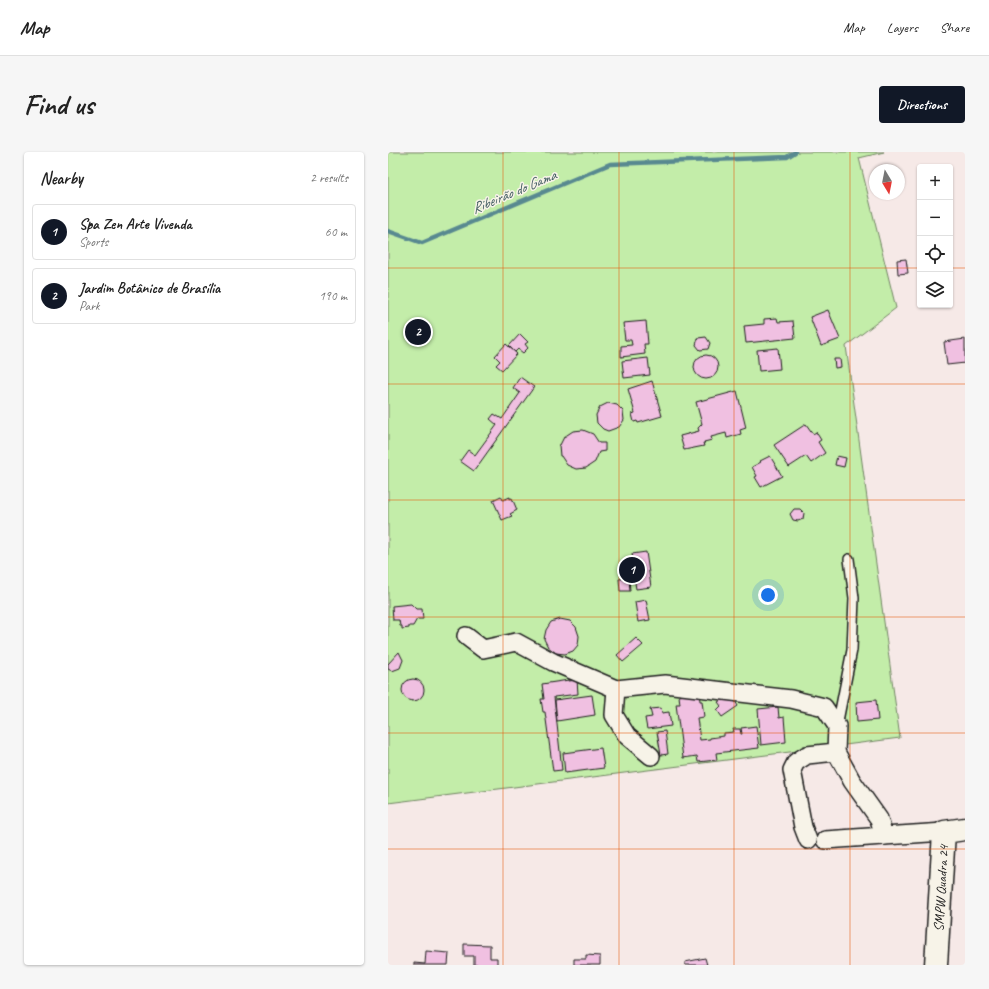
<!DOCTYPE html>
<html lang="en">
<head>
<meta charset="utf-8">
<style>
  body { margin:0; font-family:Caveat,sans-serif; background:#f6f6f6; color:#222 }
  .controls { position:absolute; right:12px; top:12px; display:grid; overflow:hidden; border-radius:4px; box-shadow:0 1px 3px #0004 }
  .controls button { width:36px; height:36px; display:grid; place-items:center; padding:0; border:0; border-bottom:1px solid #e0e0e0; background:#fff; color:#222; font:20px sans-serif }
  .compass { position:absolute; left:481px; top:12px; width:36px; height:36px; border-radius:50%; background:#fff; box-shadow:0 1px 3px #0004; rotate:170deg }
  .you { position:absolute; left:380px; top:443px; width:14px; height:14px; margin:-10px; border:3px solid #fff; border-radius:50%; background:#1a73e8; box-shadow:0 0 0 6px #1a73e833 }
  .badge { display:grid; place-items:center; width:26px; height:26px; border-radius:50%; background:#111827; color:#fff; font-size:13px; font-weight:700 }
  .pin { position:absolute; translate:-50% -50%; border:2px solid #fff; box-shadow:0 1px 4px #0006 }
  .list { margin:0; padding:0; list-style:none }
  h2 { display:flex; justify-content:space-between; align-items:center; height:52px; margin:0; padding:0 16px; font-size:17px }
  h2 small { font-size:13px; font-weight:400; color:#767676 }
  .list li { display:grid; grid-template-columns:26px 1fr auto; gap:12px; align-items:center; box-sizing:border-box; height:56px; margin:0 8px 8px; padding:0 8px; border:1px solid #e0e0e0; border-radius:4px }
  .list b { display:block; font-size:15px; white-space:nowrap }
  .list p { margin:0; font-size:13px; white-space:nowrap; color:#767676 }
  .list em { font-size:13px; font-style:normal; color:#767676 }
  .icon { flex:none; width:22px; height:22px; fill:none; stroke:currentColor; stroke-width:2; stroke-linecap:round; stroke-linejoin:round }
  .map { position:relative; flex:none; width:577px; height:813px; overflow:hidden; border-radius:4px }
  header { display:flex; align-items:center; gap:24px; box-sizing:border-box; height:56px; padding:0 20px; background:#fff; border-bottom:1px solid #e0e0e0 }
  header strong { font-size:19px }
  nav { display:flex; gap:22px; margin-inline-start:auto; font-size:14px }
  .intro { display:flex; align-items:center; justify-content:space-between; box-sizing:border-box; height:96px; padding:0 24px }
  h1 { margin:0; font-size:28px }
  .button { padding:10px 18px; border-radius:4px; background:#111827; color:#fff; font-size:14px; font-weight:700 }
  main { display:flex; gap:24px; padding:0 24px }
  aside { flex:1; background:#fff; border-radius:4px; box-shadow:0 1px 3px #0004 }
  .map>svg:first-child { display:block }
  .green { fill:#c3eda9; stroke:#708462 }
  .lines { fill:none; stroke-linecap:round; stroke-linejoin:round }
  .stream { stroke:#598990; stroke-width:4.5 }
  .building { fill:#f0c0e1; stroke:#1c1c1c }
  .service-casing { stroke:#1c1c1c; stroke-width:12 }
  .minor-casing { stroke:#1c1c1c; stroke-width:20 }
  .tertiary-casing { stroke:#1c1c1c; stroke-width:25 }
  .service { stroke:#f7f3e8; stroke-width:9 }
  .minor { stroke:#f7f3e8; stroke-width:17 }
  .tertiary { stroke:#f7f3e8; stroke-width:22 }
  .grid { fill:none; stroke:#e8590c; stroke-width:1; stroke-opacity:0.55 }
  .labels { text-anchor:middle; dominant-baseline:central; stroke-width:3; stroke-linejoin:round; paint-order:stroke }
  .street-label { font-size:14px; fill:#1c1c1c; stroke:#f7f3e8 }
  .water-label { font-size:15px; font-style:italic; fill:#405b60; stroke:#f7f3e8 }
</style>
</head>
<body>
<header>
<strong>Map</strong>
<nav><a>Map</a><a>Layers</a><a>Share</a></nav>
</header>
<div class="intro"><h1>Find us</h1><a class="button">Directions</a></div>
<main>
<aside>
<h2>Nearby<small>2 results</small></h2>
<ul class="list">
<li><span class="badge">1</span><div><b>Spa Zen Arte Vivenda</b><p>Sports</p></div><em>60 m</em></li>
<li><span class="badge">2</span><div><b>Jardim Botânico de Brasília</b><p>Park</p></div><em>190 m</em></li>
</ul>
</aside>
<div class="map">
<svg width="577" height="813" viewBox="0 0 577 813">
  <rect width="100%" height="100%" fill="#f6e9e7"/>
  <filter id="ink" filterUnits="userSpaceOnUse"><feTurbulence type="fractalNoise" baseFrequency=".025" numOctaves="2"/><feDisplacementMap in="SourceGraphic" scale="8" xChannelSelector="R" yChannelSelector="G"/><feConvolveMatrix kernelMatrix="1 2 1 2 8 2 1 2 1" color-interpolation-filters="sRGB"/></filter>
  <g filter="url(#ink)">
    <path class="green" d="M0 0H496L471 6 508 156 458 194 512 586 0 651Z"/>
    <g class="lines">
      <path class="stream" d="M0 79 34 91 222 12 399 5 407 0"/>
    </g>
    <g class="building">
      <path d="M518 107 520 121 510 122 509 108Z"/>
      <path d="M440 158 452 187 433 194 422 165Z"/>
      <path d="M389 166 390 170 405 169 407 186 358 191 356 174 376 172V167Z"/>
      <path d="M258 169 260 192H256L257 202 233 205V194L244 193 243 188H237L235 171Z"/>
      <path d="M132 182 140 190 137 192 140 196 135 201 130 197 127 200 121 194Z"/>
      <path d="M318 185 322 191 320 197 312 198 308 193 310 186Z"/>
      <path d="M577 187V211L559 213 556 190Z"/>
      <path d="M118 192 129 202 114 218 108 213 112 209 107 204Z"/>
      <path d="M390 196 392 217 371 219 369 198Z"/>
      <circle cx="318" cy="215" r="12"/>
      <path d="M260 206 262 223 236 226 234 209Z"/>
      <path d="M446 207H452L453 215 447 216Z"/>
      <path d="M132 225 146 235 86 319 72 309 80 298 87 303 109 273 102 267 106 262 114 267 132 241 125 236Z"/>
      <path d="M264 229 274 264 250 271 249 269 246 270 244 262 247 261 240 237Z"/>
      <path d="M349 239 358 276 352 278 353 282 339 286 338 281 323 285 324 288 316 290 317 291H315L316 294 296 298 292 284 311 279 310 276 314 272 308 250Z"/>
      <path d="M220 251 229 253 235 259 236 268 231 275 220 279 215 277 209 271 208 263 212 255Z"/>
      <path d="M418 272 425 282 428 280 433 288 430 290 437 301 423 311 418 304 401 315 386 293Z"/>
      <path d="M195 278 205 282 211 291H217V299L211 300 207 310 198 316 188 317 179 313 173 304H172L171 293H172L176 285 185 279Z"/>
      <path d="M382 304 394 324 373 335 367 325 369 324 364 315 373 310 372 309Z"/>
      <path d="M449 304 458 306 456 315 447 313Z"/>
      <path d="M113 344 115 348 122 345V347L124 346 129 358 122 362 124 364 114 368 105 348Z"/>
      <path d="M406 357H412L416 361 415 367 410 369 405 368 402 362Z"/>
      <path d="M258 400 263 435 248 437 244 412H246L244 402Z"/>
      <path d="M241 426 242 439H232L231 427Z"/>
      <path d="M258 448 262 468 250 470 247 450Z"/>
      <path d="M23 452 28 457H34L35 467H29L25 474H21V476L14 477V474H12L11 468H5L4 454Z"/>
      <path d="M172 467 182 469 188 475 191 484 190 493 185 499 177 502 168 501 160 495 156 487 158 478 163 470Z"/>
      <path d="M248 486 255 493 235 510 229 503Z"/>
      <path d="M11 500 15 508 12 516 4 519 0 517V512Z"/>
      <circle cx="25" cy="538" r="11"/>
      <path d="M181 528V529L189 528 190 542 166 545 174 618 165 619 157 560H155L153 547H156L154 532Z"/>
      <path d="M311 541 312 549H314L316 565 309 566 312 588 322 587V586L336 584V581L346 580 345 577H352L353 582H354L353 576 368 574 371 596 328 601 329 608 319 609 310 610 309 604 295 606 288 552H292L291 544Z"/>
      <path d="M204 543 207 563 169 569 167 548Z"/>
      <path d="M338 545 341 549 345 546 350 554 334 565 329 558 333 554 330 550Z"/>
      <path d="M488 548 490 568 469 570 468 550Z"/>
      <path d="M390 555 391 566 396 565 398 590 373 593 370 557Z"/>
      <path d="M273 556 274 561 281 560 283 574 259 577 257 566 264 565 262 557Z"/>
      <path d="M277 579 280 602 273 603 269 580Z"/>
      <path d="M213 596 216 616 177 621 175 601Z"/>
      <path d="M76 792 102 793V806H109V813H86V804H76Z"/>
      <path d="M38 799 61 801 60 813H26V811L37 812Z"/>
      <path d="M198 803 212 804V813H186V807H198Z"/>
      <path d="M317 806 319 813H297V810Z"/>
    </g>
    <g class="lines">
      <defs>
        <path id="service" d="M449 574 464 498 466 446 461 407"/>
        <g id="minor">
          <path d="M78 484 95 497 128 490 165 510 228 537 277 532 403 547 436 555 449 574 448 600 464 629 491 667 496 684 556 680"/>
          <path d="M228 537 226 563 239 584 263 604"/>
          <path d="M420 688 415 675 404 618 408 610 419 603 448 600"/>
          <path d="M437 688 496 684"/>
        </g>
        <g id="tertiary">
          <path id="s1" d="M548 813 556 680 577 677"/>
        </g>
      </defs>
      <use href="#service" class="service-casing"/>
      <use href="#minor" class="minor-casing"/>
      <use href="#tertiary" class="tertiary-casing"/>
      <use href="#service" class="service"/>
      <use href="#minor" class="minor"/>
      <use href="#tertiary" class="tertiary"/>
    </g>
  </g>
  <path class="grid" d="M115 0V813M231 0V813M346 0V813M462 0V813M0 116H532M562 116H577M0 232H577M0 348H577M0 465H577M0 581H577M0 697H577"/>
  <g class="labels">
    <g class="street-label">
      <text stroke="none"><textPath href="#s1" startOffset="77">SMPW Quadra 24</textPath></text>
    </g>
    <g class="water-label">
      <text transform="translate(126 40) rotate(-23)">Ribeirão do Gama</text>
    </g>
  </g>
</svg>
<div class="controls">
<button>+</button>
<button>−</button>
<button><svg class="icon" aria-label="locate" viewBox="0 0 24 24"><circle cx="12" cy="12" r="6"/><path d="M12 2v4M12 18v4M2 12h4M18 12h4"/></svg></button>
<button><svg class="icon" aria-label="layers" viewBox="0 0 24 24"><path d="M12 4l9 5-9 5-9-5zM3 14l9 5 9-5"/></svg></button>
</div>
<svg class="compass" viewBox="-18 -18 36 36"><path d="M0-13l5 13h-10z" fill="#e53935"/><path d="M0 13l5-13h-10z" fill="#767676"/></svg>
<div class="you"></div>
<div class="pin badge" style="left:244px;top:418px">1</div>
<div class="pin badge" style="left:30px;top:180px">2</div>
</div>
</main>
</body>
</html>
